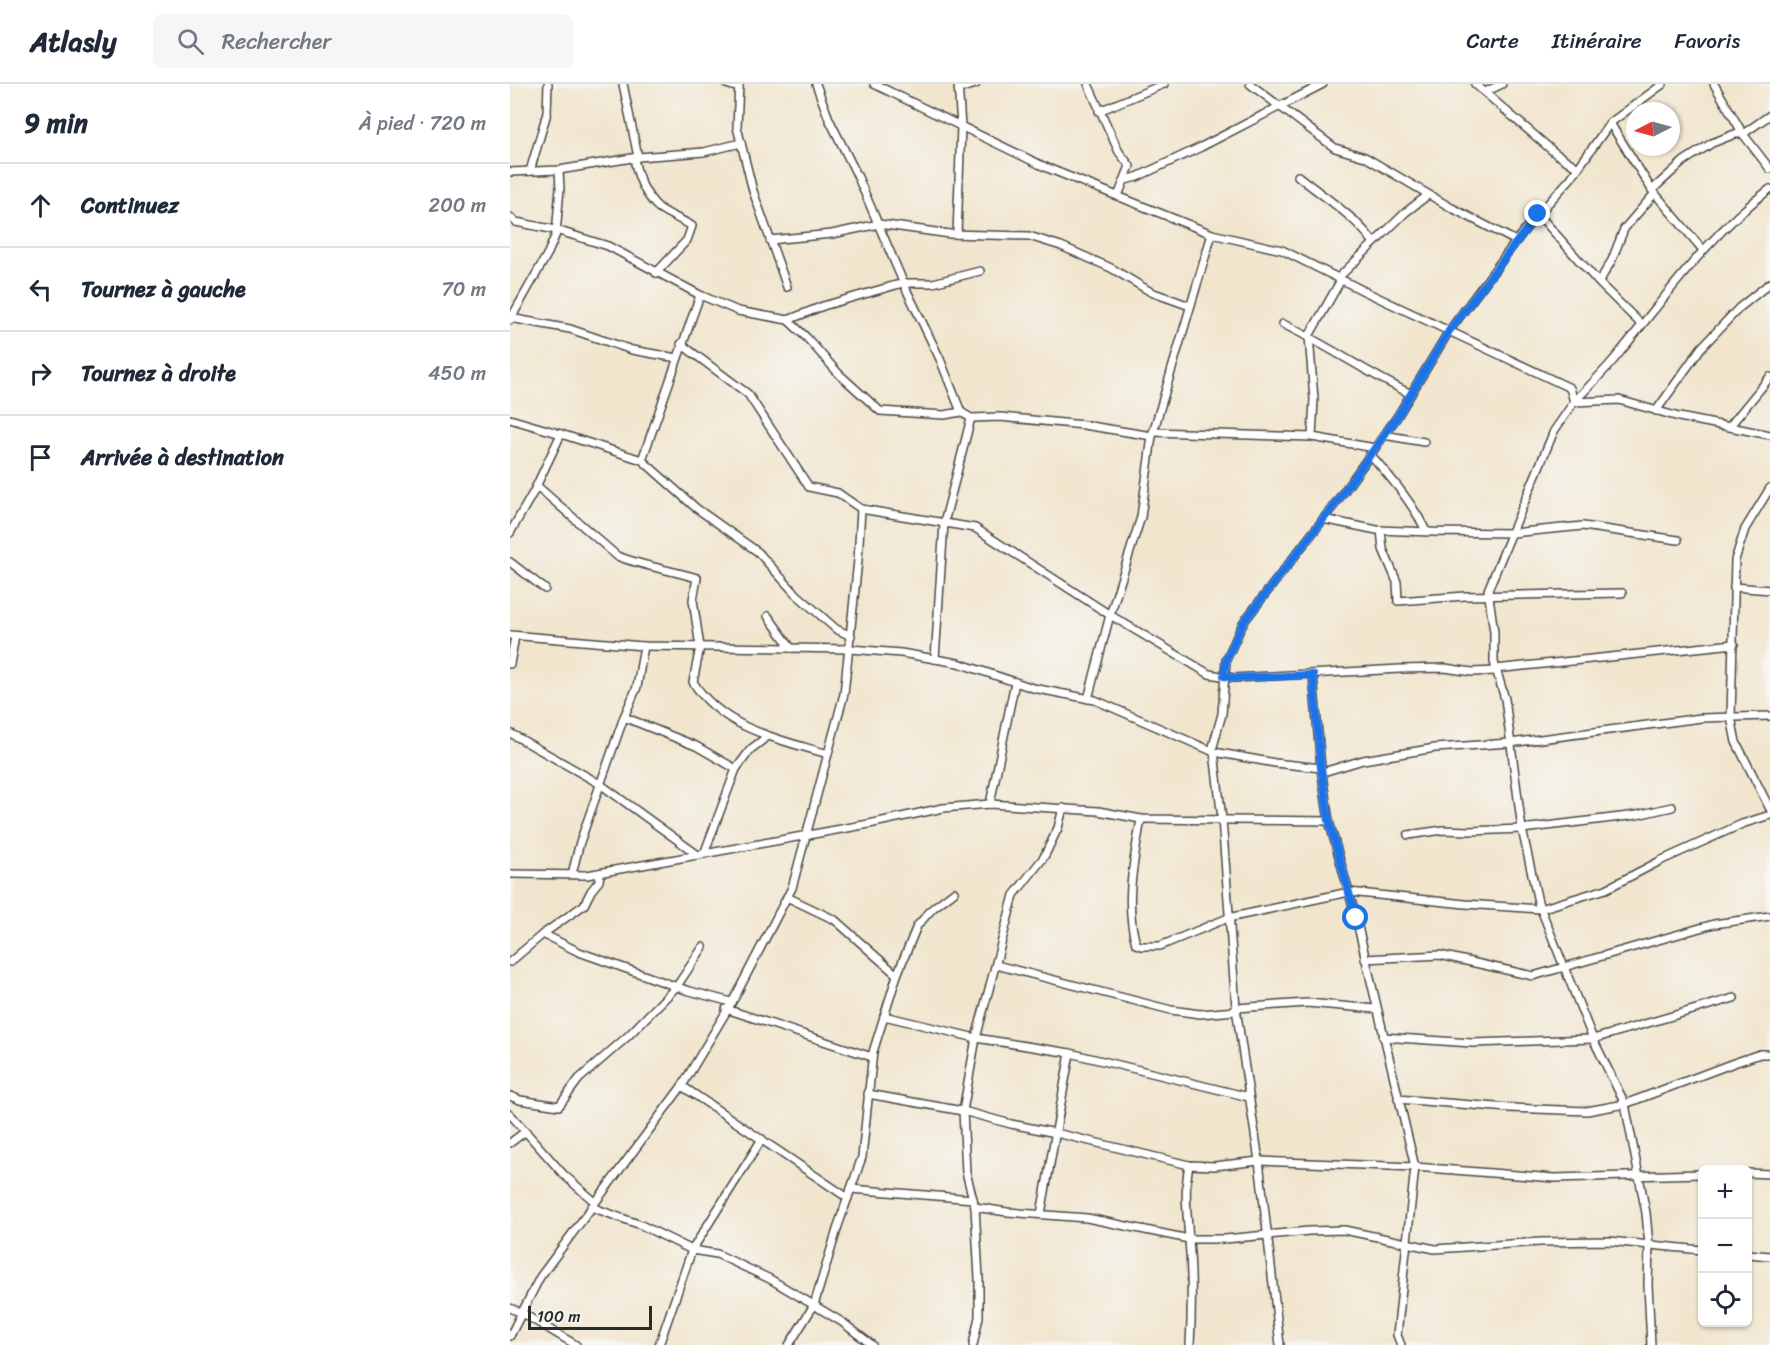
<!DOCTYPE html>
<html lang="fr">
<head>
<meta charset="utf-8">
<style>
  body { margin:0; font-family:Sriracha,sans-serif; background:#f6f6f7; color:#1f2937 }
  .controls { position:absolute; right:18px; bottom:18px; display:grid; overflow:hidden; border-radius:9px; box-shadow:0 2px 4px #0004 }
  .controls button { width:54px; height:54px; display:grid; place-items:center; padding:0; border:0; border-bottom:2px solid #e0e1e3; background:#fff; color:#1f2937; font:30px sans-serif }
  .compass { position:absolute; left:1116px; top:18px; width:54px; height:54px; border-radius:50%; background:#fff; box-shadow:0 2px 4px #0004; rotate:264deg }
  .scale { position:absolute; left:18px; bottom:15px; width:124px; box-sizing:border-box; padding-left:6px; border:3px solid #2b2b2b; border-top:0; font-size:16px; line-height:21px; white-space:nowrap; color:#2b2b2b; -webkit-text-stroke:4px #f6f6f2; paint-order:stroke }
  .stop { position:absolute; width:18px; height:18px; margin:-14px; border:4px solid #1a73e8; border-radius:50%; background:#fff }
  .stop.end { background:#1a73e8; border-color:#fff; box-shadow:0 2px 6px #0008 }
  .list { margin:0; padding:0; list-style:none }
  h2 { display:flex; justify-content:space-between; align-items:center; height:78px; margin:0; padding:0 24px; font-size:26px }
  h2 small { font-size:20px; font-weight:400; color:#747a83 }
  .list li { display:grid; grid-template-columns:39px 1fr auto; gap:18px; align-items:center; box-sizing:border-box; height:84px; padding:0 24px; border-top:2px solid #e0e1e3 }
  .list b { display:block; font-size:22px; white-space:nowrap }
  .list em { font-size:20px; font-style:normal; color:#747a83 }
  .icon { flex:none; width:33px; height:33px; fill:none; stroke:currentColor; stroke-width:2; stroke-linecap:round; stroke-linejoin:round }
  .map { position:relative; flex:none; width:1260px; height:1261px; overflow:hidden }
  header { display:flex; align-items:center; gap:36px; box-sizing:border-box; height:84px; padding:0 30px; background:#fff; border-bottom:2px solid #e0e1e3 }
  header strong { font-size:28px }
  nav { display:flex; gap:33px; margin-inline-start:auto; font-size:21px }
  .search { width:420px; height:54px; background:#f6f6f7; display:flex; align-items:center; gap:15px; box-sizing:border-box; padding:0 21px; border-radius:9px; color:#747a83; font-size:22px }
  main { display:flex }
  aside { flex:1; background:#fff }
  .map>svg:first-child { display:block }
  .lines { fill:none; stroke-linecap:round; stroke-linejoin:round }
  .minor-casing { stroke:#494743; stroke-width:10 }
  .minor { stroke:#fff; stroke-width:7 }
  .route { stroke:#1a73e8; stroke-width:8 }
</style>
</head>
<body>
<header>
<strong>Atlasly</strong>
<div class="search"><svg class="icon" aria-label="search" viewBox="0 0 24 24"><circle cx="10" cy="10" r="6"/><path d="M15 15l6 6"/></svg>Rechercher</div>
<nav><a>Carte</a><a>Itinéraire</a><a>Favoris</a></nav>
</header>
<main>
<aside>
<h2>9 min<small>À pied · 720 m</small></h2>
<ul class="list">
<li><svg class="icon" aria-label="ahead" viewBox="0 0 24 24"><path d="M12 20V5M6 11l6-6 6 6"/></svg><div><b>Continuez</b></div><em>200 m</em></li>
<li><svg class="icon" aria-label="left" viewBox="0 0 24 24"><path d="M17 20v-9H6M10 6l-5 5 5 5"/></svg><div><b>Tournez à gauche</b></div><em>70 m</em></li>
<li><svg class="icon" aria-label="right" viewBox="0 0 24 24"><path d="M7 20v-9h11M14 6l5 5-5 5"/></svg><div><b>Tournez à droite</b></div><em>450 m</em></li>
<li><svg class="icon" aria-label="arrive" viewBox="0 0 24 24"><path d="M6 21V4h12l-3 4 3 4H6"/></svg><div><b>Arrivée à destination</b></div></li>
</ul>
</aside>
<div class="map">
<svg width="1260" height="1261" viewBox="0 0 1260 1261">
  <rect width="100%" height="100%" fill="#f6f6f2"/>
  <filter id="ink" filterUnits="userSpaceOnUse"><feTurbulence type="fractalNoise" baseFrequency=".0167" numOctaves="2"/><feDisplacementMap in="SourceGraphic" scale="12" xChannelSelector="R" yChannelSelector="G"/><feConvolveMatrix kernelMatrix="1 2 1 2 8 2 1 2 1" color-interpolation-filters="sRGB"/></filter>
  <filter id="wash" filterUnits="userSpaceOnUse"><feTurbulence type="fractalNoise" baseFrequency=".008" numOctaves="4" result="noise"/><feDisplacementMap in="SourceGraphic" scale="24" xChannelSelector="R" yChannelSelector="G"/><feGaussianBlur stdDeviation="1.35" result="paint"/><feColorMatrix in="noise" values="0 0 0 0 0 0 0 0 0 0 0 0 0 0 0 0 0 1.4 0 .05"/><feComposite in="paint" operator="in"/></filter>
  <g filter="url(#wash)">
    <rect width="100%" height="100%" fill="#f1e5cd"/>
  </g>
  <g filter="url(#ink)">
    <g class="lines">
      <defs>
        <g id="minor">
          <path d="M113 0 128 73"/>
          <path d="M216 0 229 4"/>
          <path d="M229 0 227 43 243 107 277 203"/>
          <path d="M306 0 319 35 347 91 397 207 430 275 451 328 461 334 490 333 574 341 642 352"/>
          <path d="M364 0 535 83 702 150 772 166 856 208 1060 304 1064 318C1080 301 1097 285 1111 267 1158 210 1200 149 1260 105"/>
          <path d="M578 0 609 68 620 82 608 112"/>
          <path d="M740 0 825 64 855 73 940 123 1006 157"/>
          <path d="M965 0 1045 69 1068 84"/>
          <path d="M1204 0 1233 50 1260 85"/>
          <path d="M449 5 466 0"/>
          <path d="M975 8 992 0"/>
          <path d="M589 27 654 0"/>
          <path d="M1100 39 1142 106 1193 166"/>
          <path d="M124 74C127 92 135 112 149 124 159 131 172 136 182 142L177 156 146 189"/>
          <path d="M20 87 37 29 38 0"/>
          <path d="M0 88 49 86 128 73 194 68 231 59"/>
          <path d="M788 92C814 113 845 132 864 159"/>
          <path d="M615 96 627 93 691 63 813 0"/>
          <path d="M1142 106 1174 77 1202 59 1225 50H1233L1260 31"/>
          <path d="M1028 130 1090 200 1132 241"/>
          <path d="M0 133 6 138 46 146 98 162 190 211 228 227 278 236 313 222 393 199H423L470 187"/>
          <path d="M447 150 451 42 448 0"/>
          <path d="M260 156 322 150 369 140 440 150 519 152 551 162 601 184 641 208 680 222"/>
          <path d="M828 194 896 128 918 111"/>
          <path d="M1089 198 1102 176 1114 145 1145 109"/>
          <path d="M190 211 132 376 186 424 248 468 284 508 326 545 341 552"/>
          <path d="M0 234 60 245 122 266 167 274"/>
          <path d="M0 236 38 169 46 150 50 104 49 86"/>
          <path d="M278 236 297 254 329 290 370 327 434 331 451 328"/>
          <path d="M773 240C817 261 857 289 901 310"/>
          <path d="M1146 327 1191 264 1229 224 1260 199"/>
          <path d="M0 335 51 350 132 376"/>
          <path d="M1219 343 1260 293"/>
          <path d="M643 348 802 353 865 364"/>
          <path d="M874 351 914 358"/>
          <path d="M802 353 804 315 799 252 831 196"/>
          <path d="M860 370C882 395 902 418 916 447"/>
          <path d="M27 402 107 472C133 482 160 486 187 494L183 516 190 563 183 598C213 645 268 655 318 670"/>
          <path d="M1260 404 1235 445 1225 476 1221 633 1226 658 1260 725"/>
          <path d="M351 425 465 444 600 531 699 590 724 594 890 585 935 584 962 588 986 587"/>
          <path d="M813 435 867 446 921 448 1003 449 1073 442 1168 456"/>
          <path d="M871 446 873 465 887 498 888 517 955 512 1112 509"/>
          <path d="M0 449 24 407 51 350"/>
          <path d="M0 478 35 505"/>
          <path d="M1224 503 1260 506"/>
          <path d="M258 532 281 564"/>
          <path d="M0 551 133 562 340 565 391 569 448 579 523 604 585 616 704 668 765 679 811 684"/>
          <path d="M425 575 434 439 461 334"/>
          <path d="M0 580 5 552"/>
          <path d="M985 585 1224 560"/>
          <path d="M803 591 811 684 819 737 846 834 905 1083 887 1251 891 1261"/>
          <path d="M578 615 600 531 631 433 642 352 702 150"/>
          <path d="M114 633 186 662 226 685"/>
          <path d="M0 649 90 700 188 771"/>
          <path d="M702 666 712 630 716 576 733 539 825 420 865 364 887 333 939 247 1016 144 1061 94 1100 39 1153 0"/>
          <path d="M704 668 712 735 726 924 749 1077 770 1261"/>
          <path d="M813 688 853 676 925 664 1000 659 1191 634 1260 632"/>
          <path d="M480 720 505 598"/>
          <path d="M631 735C624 777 614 818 626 860L631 862H650L718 834 839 808 955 820 1030 825 1096 805 1152 776 1232 740 1260 731"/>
          <path d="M898 751 933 746 959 747 1012 745 1127 731 1162 723"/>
          <path d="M194 770 226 685 241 665 258 652"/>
          <path d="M0 790 77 791 359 740 433 724 480 720 588 727 631 735 819 737"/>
          <path d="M62 790 70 758 114 633 127 603 134 562"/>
          <path d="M277 813 325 836 387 891 363 968 352 1073 329 1139 304 1221 279 1261"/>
          <path d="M33 850 69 868 176 906 221 918"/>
          <path d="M855 875 930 871 1023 892 1204 840 1260 832"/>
          <path d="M0 878 33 850 74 821 81 807 89 797 90 789"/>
          <path d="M486 881 661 926 690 930 726 927"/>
          <path d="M387 891 407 842 423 824 444 808"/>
          <path d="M726 924 797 919 866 925"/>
          <path d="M216 925 362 973"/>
          <path d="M374 932 466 954 560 969 739 1013"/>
          <path d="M873 953 962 959 1083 955 1224 914"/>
          <path d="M172 1002 338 1114"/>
          <path d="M358 1010 453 1027 501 1040 546 1049 679 1081 704 1082 749 1077 905 1083 1044 1094 1192 1090"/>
          <path d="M0 1012 10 1016 49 1022 69 995 118 952 167 902 193 863"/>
          <path d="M888 1015 999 1024 1077 1027 1115 1020 1221 980 1250 970H1257"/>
          <path d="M0 1030 54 1091 85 1118"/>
          <path d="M0 1059 16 1047"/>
          <path d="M679 1081C674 1106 677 1129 679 1155 682 1190 682 1226 680 1261"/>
          <path d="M1238 1089 1260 1090"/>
          <path d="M341 1105 463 1115"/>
          <path d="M81 1123 131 1141 182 1166 207 1170 260 1195 332 1238 362 1261"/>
          <path d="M465 1123 497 1128 577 1134 679 1155H715L799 1147 834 1146 925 1165 1030 1158 1099 1157 1192 1166"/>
          <path d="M531 1130 560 969"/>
          <path d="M1238 1170 1260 1172"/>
          <path d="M0 1224 12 1229 66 1261"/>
          <path d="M0 1252 30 1193 172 1002 225 913 277 813 282 804 334 610 348 476 351 425 328 409 299 403 238 310 171 260"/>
          <path d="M149 1261 182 1166 252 1055"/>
          <path d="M463 1261 469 1233V1194L465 1123 456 1088 453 1027 466 954 504 811 534 773 548 744 553 724"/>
          <path d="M1141 1261 1138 1201 1139 1161 1136 1129 1115 1020 1083 955 1028 818 1012 745 995 615 984 578V548L978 506 1044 347 1064 318 1109 316 1169 333 1260 351"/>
        </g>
      </defs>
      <use href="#minor" class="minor-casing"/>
      <use href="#minor" class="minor"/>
    </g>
  </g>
  <g class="lines" filter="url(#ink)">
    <path class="route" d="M846 834 819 737 811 684 803 591 724 594 714 592 716 576 733 539 825 420 887 333 939 247 1028 130"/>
  </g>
</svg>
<div class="controls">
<button>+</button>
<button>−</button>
<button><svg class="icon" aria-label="locate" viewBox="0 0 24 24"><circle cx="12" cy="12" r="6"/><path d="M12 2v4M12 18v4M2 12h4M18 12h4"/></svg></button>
</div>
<svg class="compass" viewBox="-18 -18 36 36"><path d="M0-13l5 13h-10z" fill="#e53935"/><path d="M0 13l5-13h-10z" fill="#747a83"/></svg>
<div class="scale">100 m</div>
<div class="stop" style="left:846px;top:834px"></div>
<div class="stop end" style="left:1028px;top:130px"></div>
</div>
</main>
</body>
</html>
